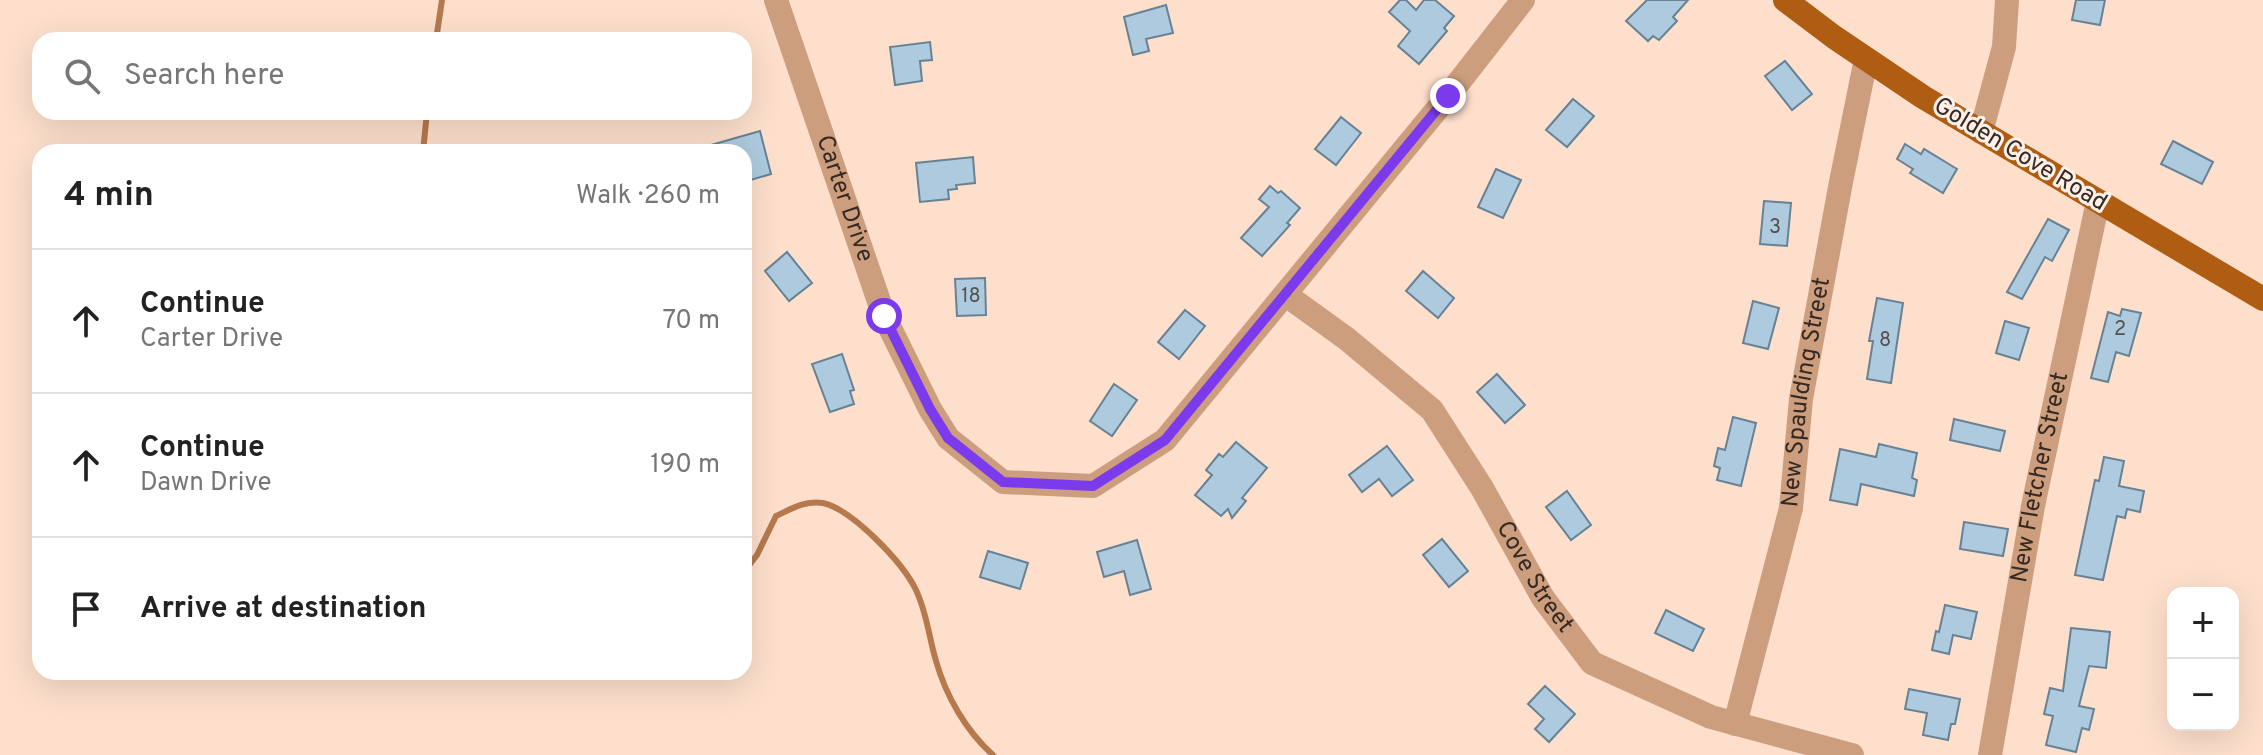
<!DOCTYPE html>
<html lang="en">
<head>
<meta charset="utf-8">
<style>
  body { margin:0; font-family:Overpass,sans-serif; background:#f6f6f6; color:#222 }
  .controls { position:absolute; right:24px; bottom:24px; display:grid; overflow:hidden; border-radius:16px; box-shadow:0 8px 32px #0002 }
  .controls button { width:72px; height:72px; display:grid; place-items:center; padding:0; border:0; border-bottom:2px solid #e0e0e0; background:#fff; color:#222; font:40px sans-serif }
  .stop { position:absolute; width:24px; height:24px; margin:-18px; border:6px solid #7c3aed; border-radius:50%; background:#fff }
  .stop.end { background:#7c3aed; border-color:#fff; box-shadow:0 2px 8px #0008 }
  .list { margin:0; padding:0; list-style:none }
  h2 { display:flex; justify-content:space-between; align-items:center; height:104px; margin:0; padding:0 32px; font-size:34px }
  h2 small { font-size:26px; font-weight:400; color:#767676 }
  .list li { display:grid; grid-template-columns:52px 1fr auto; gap:24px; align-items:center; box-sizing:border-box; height:144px; padding:0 32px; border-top:2px solid #e0e0e0 }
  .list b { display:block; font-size:30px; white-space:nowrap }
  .list p { margin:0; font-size:26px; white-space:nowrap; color:#767676 }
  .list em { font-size:26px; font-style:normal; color:#767676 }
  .icon { flex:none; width:44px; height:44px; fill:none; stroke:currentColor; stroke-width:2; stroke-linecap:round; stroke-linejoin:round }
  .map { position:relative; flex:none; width:2263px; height:755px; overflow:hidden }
  .search { position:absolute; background:#fff; box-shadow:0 8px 32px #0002; left:32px; top:32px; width:720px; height:88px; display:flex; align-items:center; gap:20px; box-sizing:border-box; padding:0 28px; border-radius:24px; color:#767676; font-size:30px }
  .panel { position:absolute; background:#fff; box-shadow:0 8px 32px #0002; left:32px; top:144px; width:720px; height:536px; border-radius:24px }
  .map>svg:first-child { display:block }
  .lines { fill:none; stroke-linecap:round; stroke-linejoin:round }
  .stream { stroke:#b6794e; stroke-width:6 }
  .building { fill:#adcade; stroke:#678294; stroke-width:2 }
  .minor { stroke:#cc9e7e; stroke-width:24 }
  .major { stroke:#af5d12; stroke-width:24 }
  .route { stroke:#7c3aed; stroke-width:10 }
  .labels { text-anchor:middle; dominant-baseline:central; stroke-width:6; stroke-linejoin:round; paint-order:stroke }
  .number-label { font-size:20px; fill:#535151 }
  .street-label { font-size:24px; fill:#352922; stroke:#fdf0e9 }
</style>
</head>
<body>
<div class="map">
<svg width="2263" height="755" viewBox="0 0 2263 755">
  <rect width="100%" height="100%" fill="#fddfcc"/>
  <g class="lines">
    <g class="stream">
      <path d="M436 40 442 0"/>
      <path d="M423 152 427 112"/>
      <path d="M744 572 757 555 776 516C791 509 806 500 823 503 853 510 903 563 916 590 927 613 929 638 936 661 946 696 966 731 993 755"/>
    </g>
  </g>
  <g class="building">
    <path d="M1400 0H1406L1416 10 1424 0H1435L1454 16 1444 28 1447 31 1419 64 1398 46 1410 31 1389 12Z"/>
    <path d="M1647 0H1688L1673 17 1677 21 1659 40 1653 36 1648 41 1626 21Z"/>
    <path d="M2076 0H2105L2100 25 2072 20Z"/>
    <path d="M1166 5 1173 33 1146 39 1149 51 1133 55 1124 17Z"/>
    <path d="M930 42 932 60 920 61 922 81 895 85 890 47Z"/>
    <path d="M1785 61 1812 94 1792 110 1765 76Z"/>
    <path d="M1573 99 1594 116 1567 147 1546 130Z"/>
    <path d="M1341 117 1361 133 1336 165 1315 149Z"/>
    <path d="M760 131 771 174 744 182V152H704V147Z"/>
    <path d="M2173 141 2213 162 2202 184 2161 164Z"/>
    <path d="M1905 144 1921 154 1924 149 1957 169 1943 193 1910 173 1913 169 1897 159Z"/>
    <path d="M973 157 975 183 956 185 957 189 948 190 949 199 920 202 916 163Z"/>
    <path d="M1496 169 1521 180 1503 218 1478 207Z"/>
    <path d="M1270 186 1278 193 1281 191 1300 208 1287 223 1290 225 1262 256 1241 238 1269 207 1259 199Z"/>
    <path d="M1764 201 1791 203 1787 246 1760 244Z"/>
    <path d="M2048 219 2069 230 2052 261 2045 257 2022 299 2007 292Z"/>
    <path d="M787 252 812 283 789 301 765 271Z"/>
    <path d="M1423 271 1454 298 1438 318 1406 291Z"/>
    <path d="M985 278 986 315 957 316 955 279Z"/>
    <path d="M1877 298 1903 303 1891 383 1867 379 1873 341H1869Z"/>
    <path d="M1753 301 1779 308 1768 349 1743 343Z"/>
    <path d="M2122 309 2141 313 2129 356 2116 352 2108 382 2091 378 2108 312 2120 316Z"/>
    <path d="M1185 310 1205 326 1179 359 1158 342Z"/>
    <path d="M2005 321 2029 328 2019 360 1996 353Z"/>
    <path d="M842 354 854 390 850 391 854 404 830 412 812 364Z"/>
    <path d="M1497 374 1525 405 1505 423 1477 392Z"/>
    <path d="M1114 384 1137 400 1112 436 1090 421Z"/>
    <path d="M1733 417 1756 423 1741 486 1717 480 1720 468 1714 466 1718 448 1725 450Z"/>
    <path d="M1954 419 2005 431 2000 451 1950 440Z"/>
    <path d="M1236 442 1267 468 1242 498 1246 501 1232 518 1228 509 1221 516 1195 495 1212 475 1206 470 1219 454 1223 457Z"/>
    <path d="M1879 444 1917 453 1912 478 1917 480 1914 496 1861 484 1857 505 1830 500 1840 449 1876 457Z"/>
    <path d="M1387 446 1413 480 1392 496 1379 479 1362 492 1349 475Z"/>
    <path d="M2104 457 2124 461 2119 486 2144 491 2140 512 2127 509 2125 518 2117 516 2103 580 2075 575 2095 480 2099 481Z"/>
    <path d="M1567 491 1591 525 1571 540 1546 507Z"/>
    <path d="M1964 522 2008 529 2003 556 1960 549Z"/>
    <path d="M1442 539 1468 571 1449 587 1423 555Z"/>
    <path d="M1137 540 1151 589 1130 595 1124 571 1104 577 1097 552Z"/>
    <path d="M988 551 1028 563 1020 589 980 577Z"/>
    <path d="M1945 605 1977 612 1971 639 1953 635 1949 654 1932 650 1936 631 1939 632Z"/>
    <path d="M1666 610 1704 629 1693 651 1655 633Z"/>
    <path d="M2071 628 2110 632 2106 668 2089 666 2079 706 2094 709 2089 730 2082 728 2076 752 2046 745 2053 716 2044 714 2050 688 2063 691Z"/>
    <path d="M1545 686 1575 714 1549 742 1535 729 1544 719 1528 704Z"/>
    <path d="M1909 689 1960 699 1955 724H1951L1948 740 1923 735 1927 713 1905 709Z"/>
  </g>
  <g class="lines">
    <g class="minor">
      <path id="s1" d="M776 0 884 316 930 409 948 438 1003 482 1093 486 1165 440 1448 96 1523 0"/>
      <path d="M1981 132 2004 47 2007 0"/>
      <path id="s2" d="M1286 295 1347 339 1432 410 1482 488 1543 598 1592 663 1711 717 1852 755"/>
      <path id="s3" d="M1735 724 1791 508 1801 399 1841 182 1866 59"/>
      <path id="s4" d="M1990 755 2033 506 2098 201"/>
    </g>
    <path class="major" d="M1785 0 1834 37 1923 97 2263 299"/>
  </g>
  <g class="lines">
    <path class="route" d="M884 316 930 409 948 438 1003 482 1093 486 1165 440 1448 96"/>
  </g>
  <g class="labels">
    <g class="number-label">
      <text x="1775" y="228">3</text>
      <text x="971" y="297">18</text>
      <text x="2120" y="330">2</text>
      <text x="1885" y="341">8</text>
    </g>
    <g class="street-label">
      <text transform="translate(2020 155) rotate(31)">Golden Cove Road</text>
      <text stroke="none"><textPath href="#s1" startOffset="210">Carter Drive</textPath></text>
      <text stroke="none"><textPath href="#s3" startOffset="340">New Spaulding Street</textPath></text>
      <text stroke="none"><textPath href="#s4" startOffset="282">New Fletcher Street</textPath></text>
      <text stroke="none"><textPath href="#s2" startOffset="382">Cove Street</textPath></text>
    </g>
  </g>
</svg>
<div class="controls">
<button>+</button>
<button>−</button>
</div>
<div class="stop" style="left:884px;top:316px"></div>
<div class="stop end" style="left:1448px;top:96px"></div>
<div class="search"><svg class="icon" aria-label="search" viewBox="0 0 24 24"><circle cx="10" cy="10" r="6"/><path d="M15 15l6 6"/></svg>Search here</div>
<section class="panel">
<h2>4 min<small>Walk · 260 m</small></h2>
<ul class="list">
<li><svg class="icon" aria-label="ahead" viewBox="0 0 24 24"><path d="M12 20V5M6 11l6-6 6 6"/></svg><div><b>Continue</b><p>Carter Drive</p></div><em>70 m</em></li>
<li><svg class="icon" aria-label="ahead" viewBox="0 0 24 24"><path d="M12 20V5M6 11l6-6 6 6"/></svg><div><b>Continue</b><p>Dawn Drive</p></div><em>190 m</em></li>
<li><svg class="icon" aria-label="arrive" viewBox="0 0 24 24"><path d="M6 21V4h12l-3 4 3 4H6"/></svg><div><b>Arrive at destination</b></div></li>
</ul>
</section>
</div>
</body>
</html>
